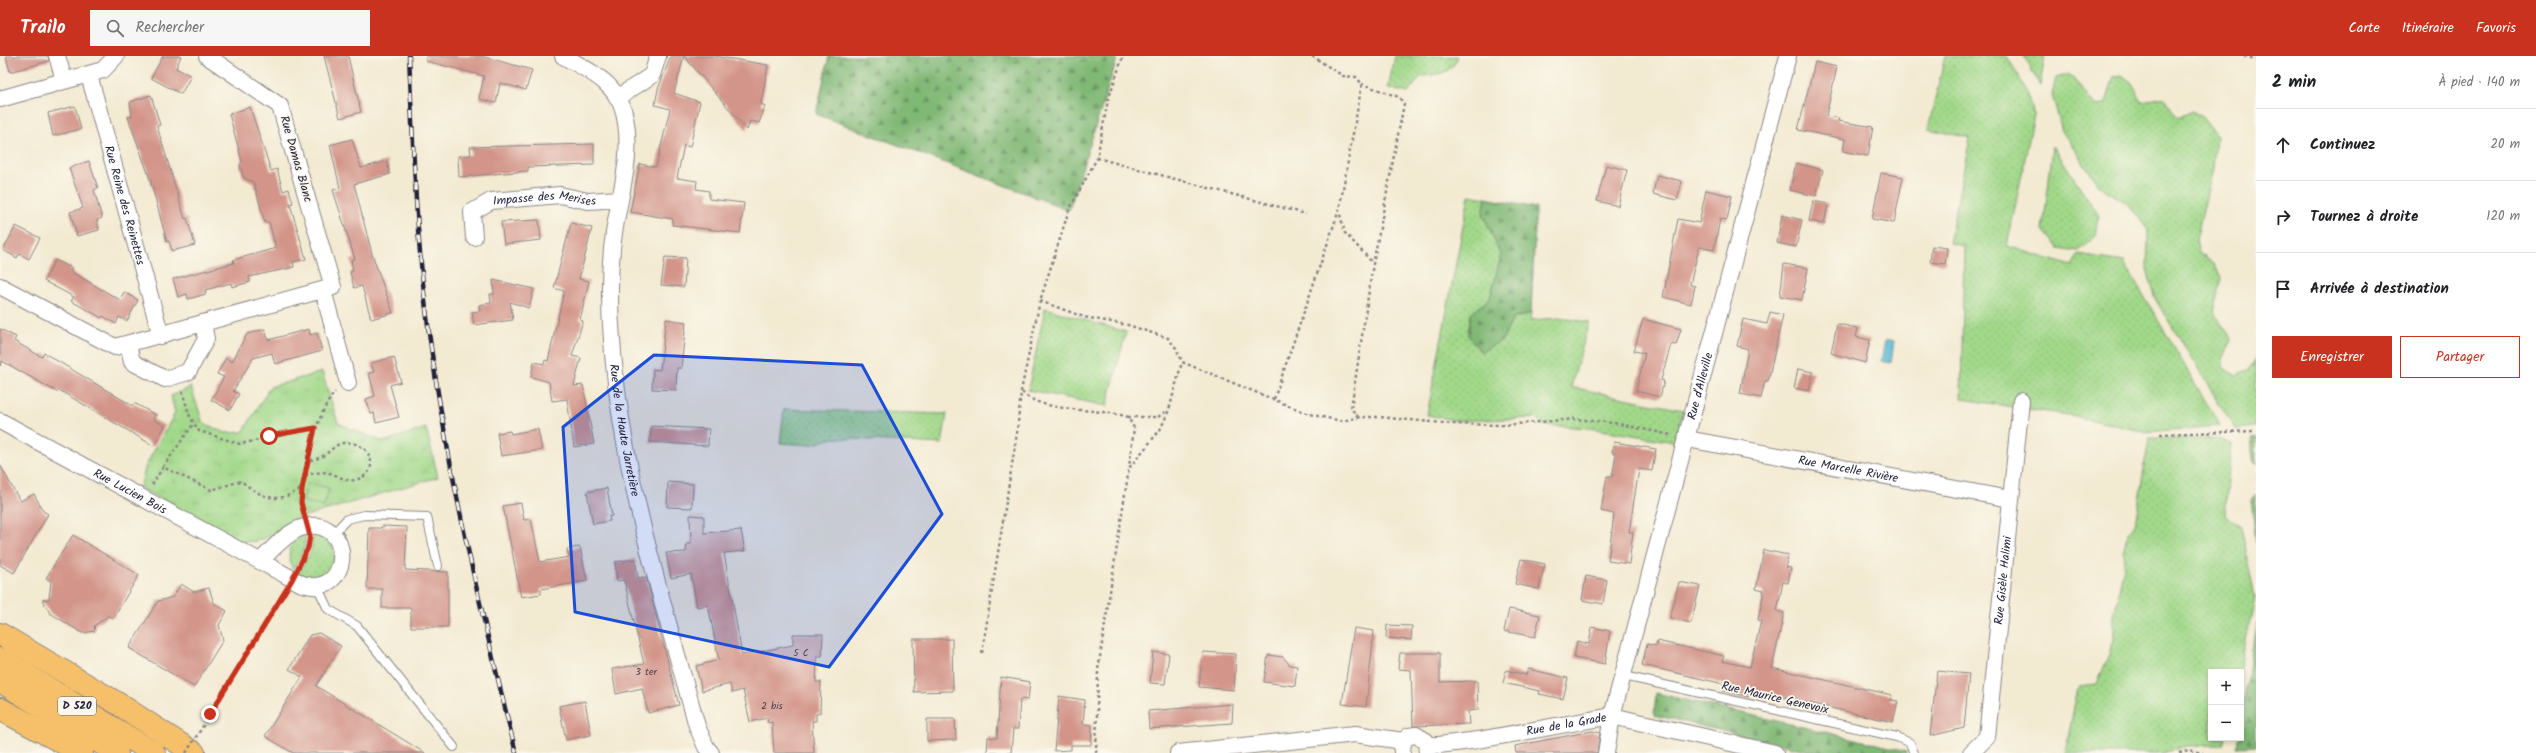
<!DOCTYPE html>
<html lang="fr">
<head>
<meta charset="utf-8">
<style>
  body { margin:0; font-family:Kalam,sans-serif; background:#f6f6f6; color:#202124 }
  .controls { position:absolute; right:12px; bottom:12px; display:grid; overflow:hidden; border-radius:0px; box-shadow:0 2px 6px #0003 }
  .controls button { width:36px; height:36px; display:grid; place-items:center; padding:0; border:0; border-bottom:1px solid #e0e0e0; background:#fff; color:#202124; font:20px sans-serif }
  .stop { position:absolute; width:12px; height:12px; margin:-9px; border:3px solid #c8321e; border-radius:50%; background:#fff }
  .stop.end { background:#c8321e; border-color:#fff; box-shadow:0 1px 4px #0008 }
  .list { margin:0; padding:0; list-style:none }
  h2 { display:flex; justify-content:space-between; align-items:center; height:52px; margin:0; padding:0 16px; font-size:17px }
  h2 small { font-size:13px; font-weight:400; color:#757577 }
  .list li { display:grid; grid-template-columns:26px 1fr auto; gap:12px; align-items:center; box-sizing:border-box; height:72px; padding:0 16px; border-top:1px solid #e0e0e0 }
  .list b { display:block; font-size:15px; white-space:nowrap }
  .list em { font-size:13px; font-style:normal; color:#757577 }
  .actions { display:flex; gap:8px; padding:12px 16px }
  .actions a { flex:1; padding:9px 0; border:1px solid #c8321e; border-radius:0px; text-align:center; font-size:14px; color:#c8321e }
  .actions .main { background:#c8321e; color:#fff }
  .icon { flex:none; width:22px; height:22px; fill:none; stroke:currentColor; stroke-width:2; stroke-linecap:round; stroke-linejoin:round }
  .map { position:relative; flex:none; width:2256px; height:697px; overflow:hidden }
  header { display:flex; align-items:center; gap:24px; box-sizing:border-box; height:56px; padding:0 20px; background:#c8321e; color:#fff }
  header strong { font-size:19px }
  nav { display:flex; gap:22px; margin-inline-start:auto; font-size:14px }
  .search { width:280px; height:36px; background:#f6f6f6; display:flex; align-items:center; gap:10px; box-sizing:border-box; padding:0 14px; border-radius:0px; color:#757577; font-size:15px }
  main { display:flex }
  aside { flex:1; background:#fff }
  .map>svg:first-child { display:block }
  .grass { fill:url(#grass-dots); stroke:#627d62 }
  .forest { fill:url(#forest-firs); stroke:#516d58 }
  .park { fill:url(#park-tufts); stroke:#627d62 }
  .garden { fill:#a1d889; stroke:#627d62 }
  .water { fill:#50b4cf; stroke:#396b85 }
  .building { fill:#d39489 }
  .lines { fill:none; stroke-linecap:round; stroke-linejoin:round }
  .lane-casing { stroke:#8a8686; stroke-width:10 }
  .street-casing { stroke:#8a8686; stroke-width:18 }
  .primary-casing { stroke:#8a8686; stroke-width:24 }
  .path { stroke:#8a8686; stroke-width:2.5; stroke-dasharray:3 3; stroke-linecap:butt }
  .lane { stroke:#fff; stroke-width:8 }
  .street { stroke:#fff; stroke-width:16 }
  .primary { stroke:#f6c06b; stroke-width:22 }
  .rail-casing { stroke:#22223b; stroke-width:4.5 }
  .rail { stroke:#fbf7ec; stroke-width:3; stroke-dasharray:9; stroke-linecap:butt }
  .path-bridge { stroke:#8a8686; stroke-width:2.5; stroke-dasharray:3 3; stroke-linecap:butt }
  .route { stroke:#c8321e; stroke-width:5 }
  .marked { fill:#1d4ed8; fill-opacity:0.2; stroke:#1d4ed8; stroke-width:3; stroke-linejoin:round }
  .labels { text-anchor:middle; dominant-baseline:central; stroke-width:3.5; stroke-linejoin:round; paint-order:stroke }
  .number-label { font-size:10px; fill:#4e3e4e }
  .shield { fill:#fbf7ec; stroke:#636270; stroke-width:1 }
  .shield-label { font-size:11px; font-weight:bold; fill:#22223b }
  .street-label { font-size:12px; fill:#22223b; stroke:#fbf7ec }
</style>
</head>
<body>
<header>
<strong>Trailo</strong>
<div class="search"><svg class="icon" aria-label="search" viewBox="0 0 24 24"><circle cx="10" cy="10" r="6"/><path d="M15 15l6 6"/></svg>Rechercher</div>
<nav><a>Carte</a><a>Itinéraire</a><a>Favoris</a></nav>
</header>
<main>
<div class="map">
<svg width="2256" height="697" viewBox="0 0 2256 697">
  <defs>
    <pattern id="grass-dots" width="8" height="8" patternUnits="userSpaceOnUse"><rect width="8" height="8" fill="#a1d889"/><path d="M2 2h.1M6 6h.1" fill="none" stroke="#8ab977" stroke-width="1.8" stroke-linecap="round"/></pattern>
    <pattern id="forest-firs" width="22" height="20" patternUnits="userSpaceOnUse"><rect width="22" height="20" fill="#80b875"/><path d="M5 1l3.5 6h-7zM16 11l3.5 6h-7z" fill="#689561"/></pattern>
    <pattern id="park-tufts" width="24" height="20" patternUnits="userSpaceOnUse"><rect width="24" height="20" fill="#a1d889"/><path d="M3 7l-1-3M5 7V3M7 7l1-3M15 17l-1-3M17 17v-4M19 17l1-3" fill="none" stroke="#8ab977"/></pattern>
  </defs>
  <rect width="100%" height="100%" fill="#fbf7ec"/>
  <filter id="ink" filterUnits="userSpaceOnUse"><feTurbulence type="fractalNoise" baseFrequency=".025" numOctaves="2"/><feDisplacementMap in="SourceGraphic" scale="8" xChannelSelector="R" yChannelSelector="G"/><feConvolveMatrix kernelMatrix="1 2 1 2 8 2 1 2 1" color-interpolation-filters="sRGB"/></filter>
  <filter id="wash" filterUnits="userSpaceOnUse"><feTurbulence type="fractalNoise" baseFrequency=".012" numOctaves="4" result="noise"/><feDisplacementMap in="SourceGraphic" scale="16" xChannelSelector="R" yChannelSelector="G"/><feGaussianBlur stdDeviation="0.9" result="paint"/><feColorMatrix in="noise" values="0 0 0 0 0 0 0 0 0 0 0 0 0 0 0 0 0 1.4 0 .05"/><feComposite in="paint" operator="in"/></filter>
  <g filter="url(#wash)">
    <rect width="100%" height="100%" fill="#f3ead2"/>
    <g class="grass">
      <path d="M1395 0H1458C1452 18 1437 19 1421 20L1408 37 1388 32Z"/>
      <path d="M1945 0H2007L2024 30 2034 59 2007 190 2072 210 2078 199 2124 206 2220 370 2145 376 2075 360 1961 343 1964 190 1949 187 1970 82 1928 73Z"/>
      <path d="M2024 0H2045L2040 30Z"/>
      <path d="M2069 18 2097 50 2106 47 2114 20 2122 19 2132 27 2142 45C2175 40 2159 37 2178 62L2192 55 2203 62 2216 80 2213 112 2196 184 2199 197 2214 208 2221 221C2219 234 2211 250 2218 262 2223 270 2228 274 2231 284L2223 301V310L2236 320 2251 312 2256 303V371L2235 373 2157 246 2147 214 2148 174 2129 149 2099 129 2062 75 2052 38 2056 22Z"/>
      <path d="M2053 90 2099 160 2096 180 2078 195 2058 192 2043 174Z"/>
      <path d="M1469 139 1486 142 1484 158 1501 200 1490 242 1471 258 1468 279 1481 296 1502 284 1513 263 1531 257 1530 264 1559 262 1589 266 1571 331 1683 354 1675 386 1589 372 1543 369 1536 362 1458 365 1427 359Z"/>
      <path d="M1045 252 1126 276 1107 350 1028 334Z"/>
      <path d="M784 353 947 358 942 388 833 382 811 389 780 387Z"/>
      <path d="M2149 382 2219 383 2231 387 2225 460 2241 470 2255 542 2239 616H2211V682H2225L2223 689 2185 690 2164 697H2065L2078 631 2097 629 2114 585V559L2124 510 2123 495 2128 477 2135 468Z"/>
      <path d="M313 477C348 484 338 534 298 518L311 495Z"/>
      <path d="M306 478 304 494 293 514C285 498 290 485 306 478Z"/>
    </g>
    <g class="forest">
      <path d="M829 0H1118L1069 154 816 58Z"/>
      <path d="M1486 142 1536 152 1531 257 1513 263 1502 284 1482 296 1468 279 1471 258 1490 242 1501 200 1483 158Z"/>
      <path d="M2256 382V409L2253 404 2251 383Z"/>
      <path d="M2256 438V487L2251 443Z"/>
      <path d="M2256 567V690L2237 691 2238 682H2241V664Z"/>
      <path d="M1656 637 1907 695V697H1818L1654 659Z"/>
    </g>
    <path class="park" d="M322 316 338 367 383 386 426 372 438 421 299 462 277 478 256 485 243 486 140 432 146 409 175 357 171 340 191 331 203 367 226 377 243 376 270 331Z"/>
    <path class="garden" d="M308 427 329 432 324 451 303 445Z"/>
    <path class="water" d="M1885 284 1894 286 1891 307 1881 305Z"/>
    <g id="blocks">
      <g class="building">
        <path d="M6 0H48L49 5 10 16Z"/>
        <path d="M163 0H181L176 12 191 20 181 38 151 22Z"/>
        <path d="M324 0H348L361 56 340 62Z"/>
        <path d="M426 0H481L532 14 526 34 500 27 496 47 479 43 484 20 426 5Z"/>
        <path d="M671 0H715L768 9 761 48 765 50 759 67 750 65 747 74 684 0 674 37 700 46 690 91 684 89 677 122 697 125 696 133 709 135V143L744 147 740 177 672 169 673 163 630 156 640 108 656 111 670 53 655 49 658 33Z"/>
        <path d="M1815 6 1837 11 1826 60 1839 62 1838 65 1873 71 1868 100 1843 95 1845 83 1798 74Z"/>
        <path d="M151 39 160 69 157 70 185 163 187 162 195 189 172 195 169 185 167 186 150 123 128 61 132 60 130 46Z"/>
        <path d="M75 50 81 73 53 80 48 57Z"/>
        <path d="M250 51 271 115 277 113 283 135 289 133 293 147 290 148 306 203 293 206 294 211 249 221 250 226 232 231 231 227 205 234 206 238 188 243 187 238 178 241 173 223 234 207 233 204 276 192 269 166 265 167 254 127 243 121 240 109 242 105 229 58Z"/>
        <path d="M352 83 361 112 387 105 390 118 354 128 372 198 393 257 371 263 362 230 354 232 350 216 353 215 351 204 355 203 333 134 340 132 330 89Z"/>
        <path d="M594 88V109L528 111V115L459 121 458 100 471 99 470 91Z"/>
        <path d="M89 105 98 132 94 134 102 162 97 164 99 174 77 180 70 156 83 152 69 112Z"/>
        <path d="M1796 107 1823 114 1816 140 1790 134Z"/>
        <path d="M1606 109 1627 114 1618 150 1597 145Z"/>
        <path d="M1881 117 1903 121 1894 167 1872 163Z"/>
        <path d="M1657 119 1682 125 1677 144 1653 138Z"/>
        <path d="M1706 134 1732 140 1727 164 1720 163 1714 194 1699 191 1690 229 1695 230 1691 248 1663 241 1678 163 1699 167Z"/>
        <path d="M1813 145 1828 148 1824 168 1809 165Z"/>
        <path d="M1782 159 1802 164 1796 191 1777 187Z"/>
        <path d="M539 164 541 184 504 188 501 166Z"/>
        <path d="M571 167 592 172 579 223 589 225 580 264 583 265 572 300 581 302 574 330 583 329 594 388 574 391 567 343 552 345 549 326 531 321 534 306 544 308 545 304 548 305 564 235 554 232Z"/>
        <path d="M16 170 40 182 29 203 19 198 17 202 3 194Z"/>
        <path d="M1932 190 1947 192 1945 208 1930 206Z"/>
        <path d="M665 201 686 202 684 231 661 229Z"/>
        <path d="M55 204 72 212 70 215 120 244 124 236 138 244 127 265 119 261 116 268 103 260 102 262 71 245 74 241 44 225Z"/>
        <path d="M1784 208 1808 212 1802 244 1780 240Z"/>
        <path d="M493 224 534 233 529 252 510 246 513 264 474 269 472 256 480 255 479 249 491 247 490 238H494Z"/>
        <path d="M1770 256 1783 259 1768 325H1765L1761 342 1740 338 1748 293 1737 290 1743 263 1767 268Z"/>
        <path d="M666 263 686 266 681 312H677L676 334 652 333 653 313 660 314Z"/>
        <path d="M1643 263 1681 273 1676 289 1671 288 1661 324 1664 325 1660 341 1636 335 1645 297 1634 295Z"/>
        <path d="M1837 268 1858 272 1856 281 1870 284 1865 307 1831 297Z"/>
        <path d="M0 273 16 281 14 285 42 301 44 297 133 350 134 347 156 359 153 363 165 370 154 390 59 334 57 336 2 305 0 310Z"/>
        <path d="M265 273 268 284 309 273 310 279 317 277 322 295 275 308 272 297 253 302 233 335 239 338 230 354 211 344 224 321 217 318 226 302 232 306 247 278Z"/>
        <path d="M394 301 401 326 390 329 399 361 376 367 374 357 371 358 366 343 375 340 369 317 374 316 371 307Z"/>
        <path d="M1798 313 1813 316 1809 335 1794 332Z"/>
        <path d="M651 370 709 373 708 390 650 386Z"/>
        <path d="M538 373 542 394 501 400 497 377 510 375 511 378Z"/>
        <path d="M1614 386 1656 393 1652 415 1639 413 1629 476H1633L1629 508 1608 505 1614 458 1601 455 1607 420 1612 421 1616 399 1612 396Z"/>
        <path d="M0 409 20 445 34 438 43 455 48 458 14 517 0 509Z"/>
        <path d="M668 426 693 428 692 452 667 451Z"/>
        <path d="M607 432 612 460H609L610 465 593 468 587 436Z"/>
        <path d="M521 447 524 464 531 463 540 506 569 501 567 493 580 491 587 525 541 533V538L521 541 503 450Z"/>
        <path d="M690 459 704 460V477L741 474 745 495 724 497 742 599 793 589V578H823L822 600H817L816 626H821L820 657 816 658V665H812L814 697H774L772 666 768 667 767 662 750 666 743 634 732 637 730 628 702 635 696 610 719 604 708 549 697 551 691 518 671 522 666 497 686 496 687 488H691Z"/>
        <path d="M382 470 407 471 405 514 448 516V571H411V552H382V533H367L369 472H381Z"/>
        <path d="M73 479 139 519 113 562 108 560 94 570 95 575 82 577 50 557 42 544 49 543 51 525 46 522Z"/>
        <path d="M1764 494 1788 499 1786 511 1791 512 1788 527 1783 526 1777 555 1784 557 1772 612 1892 639 1890 644 1898 645 1893 666 1751 634 1749 641 1723 635 1724 628 1642 609 1647 588 1656 590 1657 585 1724 600 1722 605 1750 611 1761 565 1758 564 1764 535 1756 533Z"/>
        <path d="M635 503 638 522 646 521 679 649 648 657 642 632 616 638 612 613 644 608 624 524 617 525 615 506Z"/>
        <path d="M1521 503 1545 508 1539 533 1515 528Z"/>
        <path d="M1586 520 1607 524 1603 548 1582 544Z"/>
        <path d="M1679 526 1700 530 1691 567 1670 562Z"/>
        <path d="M181 528 194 536 209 532 214 547 227 555 219 569 223 584 194 631 129 592 158 545 173 541Z"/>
        <path d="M1509 553 1540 559 1535 581 1504 575Z"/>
        <path d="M1387 569 1412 570 1411 584 1386 582Z"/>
        <path d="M1592 571 1610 575 1605 608 1574 602 1577 585 1589 588Z"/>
        <path d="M1354 572 1374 575 1366 651 1342 648Z"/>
        <path d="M319 577 341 590 316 630 425 697H293L265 680 302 621 289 613 310 579Z"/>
        <path d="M913 583H952L953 635 914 636Z"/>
        <path d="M1153 596 1169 598 1165 628 1150 627Z"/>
        <path d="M1203 596 1236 598 1234 634 1199 631Z"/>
        <path d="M1400 597H1440V626L1477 625 1478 654 1468 655 1469 668 1413 670 1411 614 1398 613Z"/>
        <path d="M1268 599 1283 601 1290 609 1297 610 1295 630 1264 626Z"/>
        <path d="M1528 613 1568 622 1563 643 1539 638 1540 635 1503 627 1506 614 1526 619Z"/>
        <path d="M1937 615 1969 618 1964 672 1930 680Z"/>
        <path d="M1001 621 1030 626 1028 644 1020 643 1018 673H1013L1011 697H987L988 681 997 682Z"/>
        <path d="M1059 640 1085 644 1083 668 1092 669 1091 689H1071V694L1054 695Z"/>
        <path d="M585 645 591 679 566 684 559 650Z"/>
        <path d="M1233 648 1232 667 1149 673 1148 655Z"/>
        <path d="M927 663H955L956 684 927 685Z"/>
        <path d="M1592 675 1600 677 1597 697H1516L1515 690Z"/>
      </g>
    </g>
  </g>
  <g filter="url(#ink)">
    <use href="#blocks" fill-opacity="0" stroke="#8a8686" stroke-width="1"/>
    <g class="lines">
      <defs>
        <g id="lane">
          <path d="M333 478 347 463 364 459 427 461 438 510"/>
          <path d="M317 530 328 553 357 570 454 691"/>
          <path d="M1624 620 1897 681 1910 687 1914 697"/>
        </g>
        <g id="street">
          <path d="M57 0 64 24"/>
          <path id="s1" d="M563 0C588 14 617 27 624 57 634 98 620 136 614 177 609 211 609 249 612 284 621 416 662 543 697 670L706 691 711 697"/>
          <path id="s2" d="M89 19 161 280"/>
          <path d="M617 42 652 19 658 0"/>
          <path d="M0 43 103 14 116 0"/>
          <path id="s3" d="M474 181 472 156 491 145 560 139 588 145 620 143"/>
          <path d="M0 230 115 291 203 267"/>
          <path d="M323 234 348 327"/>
          <path d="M128 288 132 306 165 323 188 316 206 283 203 267 333 231 280 50 207 0"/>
          <path id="s4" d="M0 365 302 528C307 529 313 531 317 530 356 524 346 457 301 472 286 477 271 495 260 505"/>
          <path id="s5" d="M1687 383 2010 443"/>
          <path id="s6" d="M1427 689H1439L1478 684 1612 660 1775 697"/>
          <path d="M1178 697 1355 678 1403 685"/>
          <path d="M1402 697 1403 685 1409 680 1416 679 1426 685 1427 697"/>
          <path id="s7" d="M1606 697 1612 660 1788 0"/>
          <path id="s8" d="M1971 697 1987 681 2021 345"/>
        </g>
        <g id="primary">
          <path d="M0 578 117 647 194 697"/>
          <path d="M0 603 154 697"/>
          <path d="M0 625 117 697"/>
          <path d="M0 653 82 697"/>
        </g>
      </defs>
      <use href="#lane" class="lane-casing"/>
      <use href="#street" class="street-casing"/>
      <use href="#primary" class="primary-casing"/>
      <g class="path">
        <path d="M1312 0 1343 20 1356 21 1362 28 1339 155 1345 177 1373 207"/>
        <path d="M2244 0 2256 3"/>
        <path d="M1097 102 1306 158"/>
        <path d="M1040 245 1084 261 1128 269 1168 282 1176 292 1182 306 1309 358 1341 365 1362 361H1378L1453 368 1504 369 1574 363 1614 367 1671 379"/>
        <path d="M182 335 190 361 199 375 240 388 315 372"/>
        <path d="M1022 336C1043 358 1098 351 1128 361L1134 372 1129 411"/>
        <path d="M1274 343 1338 157"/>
        <path d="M1128 361H1158L1168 354"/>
        <path d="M1358 361 1351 352 1373 208 1404 48 1399 41 1362 28"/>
        <path d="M2160 378 2256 375"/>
        <path d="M163 411 194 367"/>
        <path d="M305 419C312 418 321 415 329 417 338 419 346 426 355 424 384 417 370 383 343 387 334 389 330 396 323 400 319 403 312 403 308 405"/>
        <path d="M152 429 163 411 211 434 241 425C254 435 267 445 284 441 290 439 296 435 302 433"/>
        <path d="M304 456C296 428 316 358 335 336"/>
        <path d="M300 509 309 486"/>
        <path d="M982 597 1017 377 1021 335 1040 245 1069 154 1097 102 1108 44 1123 0"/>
        <path d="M210 659 285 536"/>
        <path d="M1096 697 1098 614 1129 412 1160 374 1169 354 1182 306"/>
        <path d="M2179 697 2188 694 2203 697"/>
      </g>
      <use href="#lane" class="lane"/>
      <use href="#street" class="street"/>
      <use href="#primary" class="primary"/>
      <defs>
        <path id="rail" d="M409 0C413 82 415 163 425 245 443 398 479 547 516 697"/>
      </defs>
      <use href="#rail" class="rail-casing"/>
      <use href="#rail" class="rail"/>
      <path class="path-bridge" d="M186 697 210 659"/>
    </g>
  </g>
  <g class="lines" filter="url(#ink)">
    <path class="route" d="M210 658 292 524 308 492 310 480 301 447 302 433 315 372 269 380"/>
  </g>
  <path class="marked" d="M654 299 862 309 942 458 829 611 575 556 563 371Z"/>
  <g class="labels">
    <g class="number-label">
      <text x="801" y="597">5 C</text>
      <text x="646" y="616">3 ter</text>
      <text x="772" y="650">2 bis</text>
    </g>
    <rect class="shield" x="58" y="641" width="38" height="18" rx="3"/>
    <g class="shield-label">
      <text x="77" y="650">D 520</text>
    </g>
    <g class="street-label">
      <text transform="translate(296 103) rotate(74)">Rue Damas Blanc</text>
      <text stroke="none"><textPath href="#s3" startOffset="101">Impasse des Merises</textPath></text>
      <text stroke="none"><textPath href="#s2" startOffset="135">Rue Reine des Reinettes</textPath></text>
      <text stroke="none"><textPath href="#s7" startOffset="379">Rue d'Alleville</textPath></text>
      <text stroke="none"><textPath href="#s1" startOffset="406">Rue de la Haute Jarretière</textPath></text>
      <text stroke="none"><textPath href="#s5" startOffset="164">Rue Marcelle Rivière</textPath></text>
      <text stroke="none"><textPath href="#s4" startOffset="148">Rue Lucien Bois</textPath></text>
      <text stroke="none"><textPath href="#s8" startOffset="180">Rue Gisèle Halimi</textPath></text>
      <text transform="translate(1775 642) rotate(13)">Rue Maurice Genevoix</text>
      <text stroke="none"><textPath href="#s6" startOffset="141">Rue de la Grade</textPath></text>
    </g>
  </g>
</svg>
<div class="controls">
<button>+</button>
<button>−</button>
</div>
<div class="stop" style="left:269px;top:380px"></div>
<div class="stop end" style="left:210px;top:658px"></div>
</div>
<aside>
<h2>2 min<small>À pied · 140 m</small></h2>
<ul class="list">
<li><svg class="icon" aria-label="ahead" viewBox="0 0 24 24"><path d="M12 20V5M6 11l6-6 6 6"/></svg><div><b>Continuez</b></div><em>20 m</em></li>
<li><svg class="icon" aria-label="right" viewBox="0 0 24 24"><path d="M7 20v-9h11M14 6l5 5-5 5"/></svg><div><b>Tournez à droite</b></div><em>120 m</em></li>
<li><svg class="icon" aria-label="arrive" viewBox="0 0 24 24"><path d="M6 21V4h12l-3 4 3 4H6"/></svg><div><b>Arrivée à destination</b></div></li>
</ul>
<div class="actions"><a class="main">Enregistrer</a><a>Partager</a></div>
</aside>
</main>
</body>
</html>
